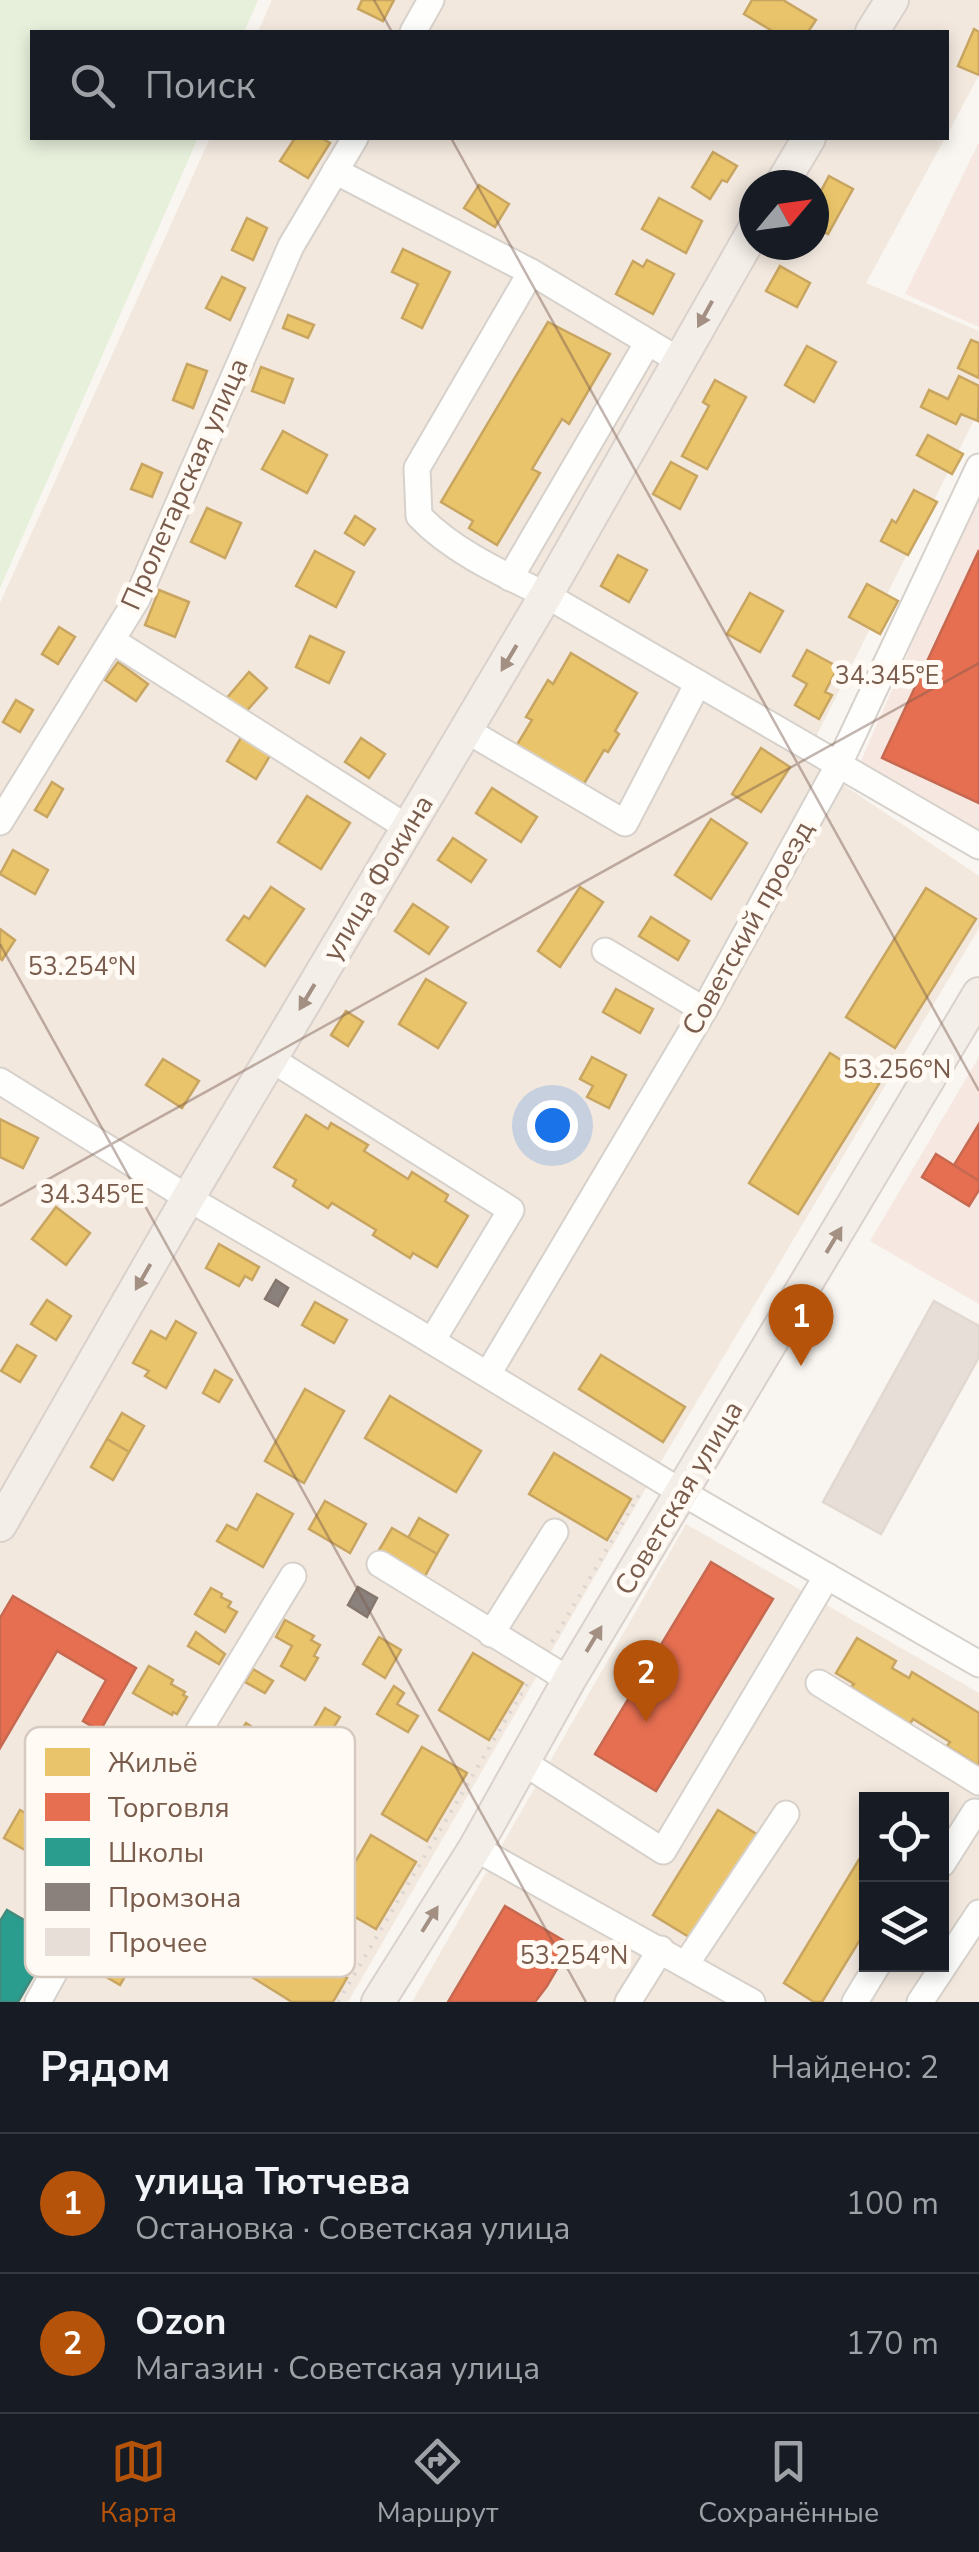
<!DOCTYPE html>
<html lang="ru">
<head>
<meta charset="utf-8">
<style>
  body { margin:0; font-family:"Nunito Sans",sans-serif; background:#20242c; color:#f1f3f6 }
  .controls { position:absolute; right:30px; bottom:30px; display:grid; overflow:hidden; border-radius:0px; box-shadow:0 5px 15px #0003 }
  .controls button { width:90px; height:90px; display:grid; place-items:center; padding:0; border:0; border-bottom:2px solid #363941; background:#171b24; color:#f1f3f6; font:50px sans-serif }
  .compass { position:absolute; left:739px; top:170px; width:90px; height:90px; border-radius:50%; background:#171b24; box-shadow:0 5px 15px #0003; rotate:61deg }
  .you { position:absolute; left:552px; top:1125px; width:35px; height:35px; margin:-25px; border:8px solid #fff; border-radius:50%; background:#1a73e8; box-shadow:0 0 0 15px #1a73e833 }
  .badge { display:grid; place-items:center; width:65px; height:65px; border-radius:50%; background:#b45309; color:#fff; font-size:32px; font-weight:700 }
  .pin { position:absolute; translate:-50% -82px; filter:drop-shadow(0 2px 5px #0008) }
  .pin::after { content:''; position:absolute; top:52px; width:35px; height:30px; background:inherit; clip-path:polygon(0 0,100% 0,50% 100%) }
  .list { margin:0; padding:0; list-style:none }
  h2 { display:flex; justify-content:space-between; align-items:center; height:130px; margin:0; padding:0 40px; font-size:42px }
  h2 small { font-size:32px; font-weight:400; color:#9ea1a6 }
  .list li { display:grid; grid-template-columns:65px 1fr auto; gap:30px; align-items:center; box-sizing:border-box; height:140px; padding:0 40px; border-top:2px solid #363941 }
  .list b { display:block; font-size:38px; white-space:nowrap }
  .list p { margin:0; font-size:32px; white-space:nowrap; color:#9ea1a6 }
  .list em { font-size:32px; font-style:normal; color:#9ea1a6 }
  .icon { flex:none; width:55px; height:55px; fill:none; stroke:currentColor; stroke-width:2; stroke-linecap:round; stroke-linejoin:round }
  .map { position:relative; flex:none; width:979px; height:2002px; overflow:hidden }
  .search { position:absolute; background:#171b24; box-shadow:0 5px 15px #0003; left:30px; right:30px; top:30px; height:110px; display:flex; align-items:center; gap:25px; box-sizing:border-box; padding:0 35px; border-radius:0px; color:#9ea1a6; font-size:38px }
  .sheet { height:410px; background:#171b24 }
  nav { display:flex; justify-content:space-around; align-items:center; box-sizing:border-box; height:140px; border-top:2px solid #363941; background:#171b24; font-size:28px; color:#9ea1a6 }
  nav a { display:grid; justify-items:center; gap:5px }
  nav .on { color:#b45309 }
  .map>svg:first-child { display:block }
  .residential { fill:#f2e8de; fill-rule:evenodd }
  .commercial { fill:#f6e8e1 }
  .green { fill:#e7f0db }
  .homes { fill:#e9c46a; stroke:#c8a561; stroke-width:2.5 }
  .shops { fill:#e76f51; stroke:#c66950; stroke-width:2.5 }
  .schools { fill:#2a9d8f; stroke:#428a7b; stroke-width:2.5 }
  .industry { fill:#8a817c; stroke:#85766e; stroke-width:2.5 }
  .building { fill:#e6ded7; stroke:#e2d8d2; stroke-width:2.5 }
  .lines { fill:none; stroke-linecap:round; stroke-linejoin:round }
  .minor-casing { stroke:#d7d1cb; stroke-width:29 }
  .major-casing { stroke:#dad1cc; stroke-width:36 }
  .path { stroke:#dcd5d0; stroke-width:4; stroke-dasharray:2.5 8; stroke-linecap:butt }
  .minor { stroke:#fefefd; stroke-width:25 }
  .major { stroke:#f3eee8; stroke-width:32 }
  .oneway { fill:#a48f83 }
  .ticks { fill:none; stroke:#7a5c4d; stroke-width:2.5; stroke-opacity:0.45 }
  .labels { text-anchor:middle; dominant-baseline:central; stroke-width:10; stroke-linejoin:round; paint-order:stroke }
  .street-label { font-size:28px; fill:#7a5c4d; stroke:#fffaf3 }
  .key { fill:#fffaf3; stroke:#d7cbc1; stroke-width:2.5 }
  .key-label { font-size:28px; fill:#7a5c4d }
  .ticks-label { font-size:25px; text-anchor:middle; fill:#7a5c4d; stroke:#fffaf3; stroke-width:10; stroke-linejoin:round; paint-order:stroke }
</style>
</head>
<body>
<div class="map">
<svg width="979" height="2002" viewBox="0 0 979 2002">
  <rect width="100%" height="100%" fill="#f9f5f0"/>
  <g class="residential">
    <path d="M272 0H979V75L947 135 946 32H258Z"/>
    <path d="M210 138H945L866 283 979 331V410L805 759 979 876V928L668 1450 348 2002H0V603ZM754 185H814V245H754Z"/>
    <path d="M686 1524 979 1693V2002H412ZM866 1800H942V1964H866Z"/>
  </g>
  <g class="commercial">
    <path d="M979 142V327L905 294Z"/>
    <path d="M979 490V833L857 770Z"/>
    <path d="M979 1057V1304L870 1241Z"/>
  </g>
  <path class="green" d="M0 0H258L244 32H32V138H198L0 588Z"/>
  <g class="homes">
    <path d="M362 0H394L383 21 358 9Z"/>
    <path d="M752 0H783L816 20 808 32H774L744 14Z"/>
    <path d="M974 29 979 32V75L958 66Z"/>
    <path d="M295 138H321L330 143 308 178 280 161Z"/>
    <path d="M713 152 737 166 727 182 722 180 710 199 692 187Z"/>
    <path d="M829 176 853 189 828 234 814 227V204Z"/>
    <path d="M479 185 509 204 495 227 464 208Z"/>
    <path d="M659 198 702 221 686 253 642 229Z"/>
    <path d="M247 218 267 228 253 260 232 250Z"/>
    <path d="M403 249 450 272 422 328 402 318 418 284 392 272Z"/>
    <path d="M647 260 674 274 653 314 616 294 633 261 643 267Z"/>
    <path d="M780 266 810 283 797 307 766 291Z"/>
    <path d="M222 277 245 288 230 320 206 308Z"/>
    <path d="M288 315 314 325 308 338 283 328Z"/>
    <path d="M548 322 610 354 569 424 562 419 532 469 540 473 497 545 469 528 473 521 441 502Z"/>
    <path d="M971 340 979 343V378L958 368Z"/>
    <path d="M807 346 836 362 814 402 785 385Z"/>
    <path d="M187 364 207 371 193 408 173 400Z"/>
    <path d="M261 367 293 379 284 403 252 391Z"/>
    <path d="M959 376 979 386 978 421 961 414 956 424 921 407 929 390 948 399Z"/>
    <path d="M715 380 746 397 707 469 682 456 709 406 703 402Z"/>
    <path d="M283 431 327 455 307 493 262 469Z"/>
    <path d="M928 435 963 454 952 474 917 455Z"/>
    <path d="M671 462 697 476 680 509 653 494Z"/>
    <path d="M142 464 162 473 152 497 131 489Z"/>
    <path d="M914 490 937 502 908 555 881 541 892 520 896 523Z"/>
    <path d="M207 508 241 523 225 558 191 542Z"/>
    <path d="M355 516 375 529 364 545 345 533Z"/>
    <path d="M315 551 354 572 336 607 296 586Z"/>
    <path d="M618 555 647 570 629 602 601 586Z"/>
    <path d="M867 584 898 601 880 634 849 617Z"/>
    <path d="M159 590 189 602 175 637 145 625Z"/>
    <path d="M750 593 783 611 760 652 727 634Z"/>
    <path d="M59 627 75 637 58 664 42 654Z"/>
    <path d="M310 636 344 652 329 683 296 667Z"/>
    <path d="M807 650 838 667 825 692 832 695 819 719 795 705 807 684 793 676Z"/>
    <path d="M571 653 637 693 615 731 619 734 608 752 604 750 582 787 515 748 532 720 526 717 548 680 553 684Z"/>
    <path d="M118 662 148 684 136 701 105 680Z"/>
    <path d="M249 672 267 688 243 715 225 700Z"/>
    <path d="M16 700 33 710 20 732 3 722Z"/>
    <path d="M242 736 271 754 256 779 227 761Z"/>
    <path d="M361 738 385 754 369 778 345 762Z"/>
    <path d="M761 748 790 767 761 812 732 794Z"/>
    <path d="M52 782 63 789 47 817 35 810Z"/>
    <path d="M492 788 537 817 521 842 476 813Z"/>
    <path d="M307 796 350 823 321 869 278 842Z"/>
    <path d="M711 819 747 843 711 899 675 875Z"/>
    <path d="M453 838 486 860 471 882 438 860Z"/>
    <path d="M13 850 48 870 35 894 0 874Z"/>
    <path d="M271 887 304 909 265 966 227 940 244 916 249 919Z"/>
    <path d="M580 887 603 902 560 967 538 951Z"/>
    <path d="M926 888 976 919 895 1048 846 1017Z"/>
    <path d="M413 904 448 927 429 954 395 931Z"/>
    <path d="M651 917 689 941 678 960 639 936Z"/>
    <path d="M0 929 15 940 2 960 0 958Z"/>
    <path d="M426 979 466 1003 438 1048 399 1024Z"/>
    <path d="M616 989 653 1009 640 1033 603 1012Z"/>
    <path d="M346 1011 363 1022 348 1046 331 1035Z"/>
    <path d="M830 1053 879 1084 798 1214 749 1183Z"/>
    <path d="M592 1057 626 1075 609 1108 587 1097 593 1086 580 1079Z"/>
    <path d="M163 1059 199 1081 182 1108 146 1085Z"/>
    <path d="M306 1115 328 1129 331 1123 368 1145 364 1151 408 1179 412 1172 448 1195 445 1201 468 1216 437 1267 413 1253 410 1258 373 1235 376 1230 332 1203 328 1208 293 1186 296 1180 274 1167Z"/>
    <path d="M0 1119 38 1138 23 1168 0 1157Z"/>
    <path d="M56 1207 90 1233 66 1265 32 1239Z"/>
    <path d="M219 1244 259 1267 252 1280 245 1276 239 1286 206 1268Z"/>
    <path d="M47 1300 71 1316 56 1340 31 1324Z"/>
    <path d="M315 1302 347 1320 334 1343 302 1325Z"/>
    <path d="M176 1321 196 1333 166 1388 145 1376 149 1371 133 1363 151 1331 166 1339Z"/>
    <path d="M17 1345 36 1356 20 1382 1 1371Z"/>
    <path d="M601 1355 685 1407 663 1442 579 1389Z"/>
    <path d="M215 1370 232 1380 219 1402 203 1393Z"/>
    <path d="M305 1389 344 1411 304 1483 265 1461Z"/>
    <path d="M390 1396 481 1451 456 1492 365 1438Z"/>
    <path d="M122 1413 144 1426 129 1452 107 1439Z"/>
    <path d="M107 1439 129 1452 113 1480 91 1467Z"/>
    <path d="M554 1453 631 1499 607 1540 529 1494Z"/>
    <path d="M257 1494 293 1514 263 1567 217 1541 227 1525 237 1530Z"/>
    <path d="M325 1501 366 1524 350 1553 309 1529Z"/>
    <path d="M419 1518 448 1535 437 1554 408 1538Z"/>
    <path d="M392 1528 437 1554 425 1576 379 1550Z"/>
    <path d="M211 1588 222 1594 221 1597 231 1602 228 1607 237 1612 225 1632 195 1614Z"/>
    <path d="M285 1620 314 1636 311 1640 320 1645 314 1656 318 1658 305 1680 281 1666 292 1646 276 1637Z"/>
    <path d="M196 1632 225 1654 219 1664 188 1646Z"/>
    <path d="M379 1637 401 1650 385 1678 363 1664Z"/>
    <path d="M857 1638 896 1661 892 1668 909 1678 912 1672 979 1713V1766L947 1746 950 1742 913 1719 910 1724 851 1687 854 1684 836 1673Z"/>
    <path d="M473 1653 523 1683 489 1740 439 1710Z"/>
    <path d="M149 1666 173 1680 171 1684 185 1692 183 1695 187 1697 177 1714 173 1712 172 1715 133 1693Z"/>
    <path d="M253 1669 273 1681 265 1693 245 1682Z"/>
    <path d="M394 1686 404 1693 397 1704 418 1716 408 1732 377 1714Z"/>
    <path d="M325 1708 340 1717 320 1750 306 1741Z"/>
    <path d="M246 1723 274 1741 260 1763 232 1745Z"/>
    <path d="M422 1747 467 1773 427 1841 382 1814Z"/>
    <path d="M20 1810 48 1826 32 1854 4 1838Z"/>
    <path d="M718 1810 758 1835 694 1940 653 1915Z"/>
    <path d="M371 1835 416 1862 376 1929 331 1903Z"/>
    <path d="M866 1848V1930L822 2002H814L784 1983Z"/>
    <path d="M251 1919 347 1978 333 2002H292L226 1961Z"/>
    <path d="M113 1948 134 1961 120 1985 98 1972Z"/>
  </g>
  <g class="shops">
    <path d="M979 550V803L882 758Z"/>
    <path d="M979 1124V1181L954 1165Z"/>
    <path d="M936 1154 979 1181V1190L969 1206 922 1177Z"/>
    <path d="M711 1562 773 1599 656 1791 595 1754Z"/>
    <path d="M13 1596 136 1668 100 1731 83 1721 106 1680 57 1651 0 1748V1618Z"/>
    <path d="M505 1906 571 1945 547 1986 535 2002H448Z"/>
  </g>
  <path class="schools" d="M7 1910 55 1938 18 2002H0V1921Z"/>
  <g class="industry">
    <path d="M276 1280 288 1288 278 1306 265 1299Z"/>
    <path d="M358 1587 377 1598 367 1617 348 1605Z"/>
  </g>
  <path class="building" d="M934 1301 979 1326V1357L881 1534 823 1502Z"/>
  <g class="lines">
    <defs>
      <g id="minor">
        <path d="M413 32 431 0"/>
        <path d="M335 171 531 272 680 361"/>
        <path d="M531 272 417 468 419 516C452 551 503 574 546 595L979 846"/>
        <path d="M510 578 648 342"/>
        <path d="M113 641 408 828"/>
        <path d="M466 730 625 823 698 683"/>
        <path d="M0 822 137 599 291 246 355 138"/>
        <path d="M605 951 704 1010"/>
        <path d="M271 1059 511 1210 432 1341"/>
        <path d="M0 1081 188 1198 407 1326 683 1493 979 1664"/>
        <path d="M488 1374 704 1010 839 764 979 467"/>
        <path d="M380 1564 569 1680"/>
        <path d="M491 1634 555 1532"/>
        <path d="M819 1683 979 1782"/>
        <path d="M523 1762 663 1851 827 1576"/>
        <path d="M475 1848 752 2002"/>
        <path d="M942 1864 975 1812"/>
        <path d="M686 1964 786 1814"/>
        <path d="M38 2002 75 1934 293 1576"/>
        <path d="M628 2002 661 1949"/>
        <path d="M855 2002 878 1964"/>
        <path d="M920 2002 979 1913"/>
      </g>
      <g id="major">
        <path d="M872 32 892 0"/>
        <path d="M781 185 809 138"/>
        <path d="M0 1525 188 1198 546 595 754 230"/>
        <path d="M378 2002 475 1848 569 1680 979 994"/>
      </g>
    </defs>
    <use href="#minor" class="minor-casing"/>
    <use href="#major" class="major-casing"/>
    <g class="path">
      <path d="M552 1642 639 1495"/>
      <path d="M338 2002 527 1684"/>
    </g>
    <use href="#minor" class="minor"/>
    <use href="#major" class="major"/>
  </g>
  <defs><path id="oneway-solid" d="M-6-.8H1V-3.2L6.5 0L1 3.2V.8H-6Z" transform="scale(2.5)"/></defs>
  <g class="oneway">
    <use href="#oneway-solid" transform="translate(705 314) rotate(119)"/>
    <use href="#oneway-solid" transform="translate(509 658) rotate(121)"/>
    <use href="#oneway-solid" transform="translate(307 997) rotate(121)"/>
    <use href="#oneway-solid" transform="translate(834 1240) rotate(-59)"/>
    <use href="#oneway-solid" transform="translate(143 1277) rotate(120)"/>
    <use href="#oneway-solid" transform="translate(594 1639) rotate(-59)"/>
    <use href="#oneway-solid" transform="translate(430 1919) rotate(-58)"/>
  </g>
  <path class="ticks" d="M374 0 392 32M451 138 979 1091M0 944 586 2002M0 1206 979 663"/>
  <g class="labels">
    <g class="street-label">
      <text transform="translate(185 484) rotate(-66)">Пролетарская улица</text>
      <text transform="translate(378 878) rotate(-59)">улица Фокина</text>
      <text transform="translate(748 928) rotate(-61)">Советский проезд</text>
      <text transform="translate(679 1498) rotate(-59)">Советская улица</text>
    </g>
  </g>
  <rect x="25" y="1727" width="330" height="250" rx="15" class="key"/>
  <rect x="45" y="1748" width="45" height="28" fill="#e9c46a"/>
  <rect x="45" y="1793" width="45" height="28" fill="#e76f51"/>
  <rect x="45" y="1838" width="45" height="28" fill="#2a9d8f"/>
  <rect x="45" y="1883" width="45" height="28" fill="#8a817c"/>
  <rect x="45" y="1928" width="45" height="28" fill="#e6ded7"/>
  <g class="key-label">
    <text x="108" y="1772">Жильё</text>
    <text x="108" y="1817">Торговля</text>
    <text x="108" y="1862">Школы</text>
    <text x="108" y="1907">Промзона</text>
    <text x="108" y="1952">Прочее</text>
  </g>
  <g class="ticks-label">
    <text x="887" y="684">34.345°E</text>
    <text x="82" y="975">53.254°N</text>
    <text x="897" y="1078">53.256°N</text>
    <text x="92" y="1203">34.345°E</text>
    <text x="574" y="1964">53.254°N</text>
  </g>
</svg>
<div class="controls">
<button><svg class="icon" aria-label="locate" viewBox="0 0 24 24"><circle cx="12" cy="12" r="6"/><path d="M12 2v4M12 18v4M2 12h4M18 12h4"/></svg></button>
<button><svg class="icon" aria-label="layers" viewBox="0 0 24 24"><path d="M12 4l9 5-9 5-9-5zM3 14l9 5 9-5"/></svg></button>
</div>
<svg class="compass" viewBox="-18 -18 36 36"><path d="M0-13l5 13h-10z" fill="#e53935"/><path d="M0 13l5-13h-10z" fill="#9ea1a6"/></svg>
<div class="you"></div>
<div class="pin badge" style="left:801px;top:1366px">1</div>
<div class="pin badge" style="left:646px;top:1722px">2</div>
<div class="search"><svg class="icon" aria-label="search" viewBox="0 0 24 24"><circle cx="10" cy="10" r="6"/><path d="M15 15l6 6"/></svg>Поиск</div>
</div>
<section class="sheet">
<h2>Рядом<small>Найдено: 2</small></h2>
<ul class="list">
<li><span class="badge">1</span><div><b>улица Тютчева</b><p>Остановка · Советская улица</p></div><em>100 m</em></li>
<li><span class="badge">2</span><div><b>Ozon</b><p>Магазин · Советская улица</p></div><em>170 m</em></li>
</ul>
</section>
<nav>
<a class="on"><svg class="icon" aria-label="map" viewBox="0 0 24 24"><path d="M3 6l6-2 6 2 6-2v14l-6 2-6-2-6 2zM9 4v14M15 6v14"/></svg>Карта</a>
<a><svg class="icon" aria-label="directions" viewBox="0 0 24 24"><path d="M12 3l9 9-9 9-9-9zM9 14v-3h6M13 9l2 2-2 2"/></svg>Маршрут</a>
<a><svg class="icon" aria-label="saved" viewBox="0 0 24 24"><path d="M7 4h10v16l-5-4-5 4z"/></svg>Сохранённые</a>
</nav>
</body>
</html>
